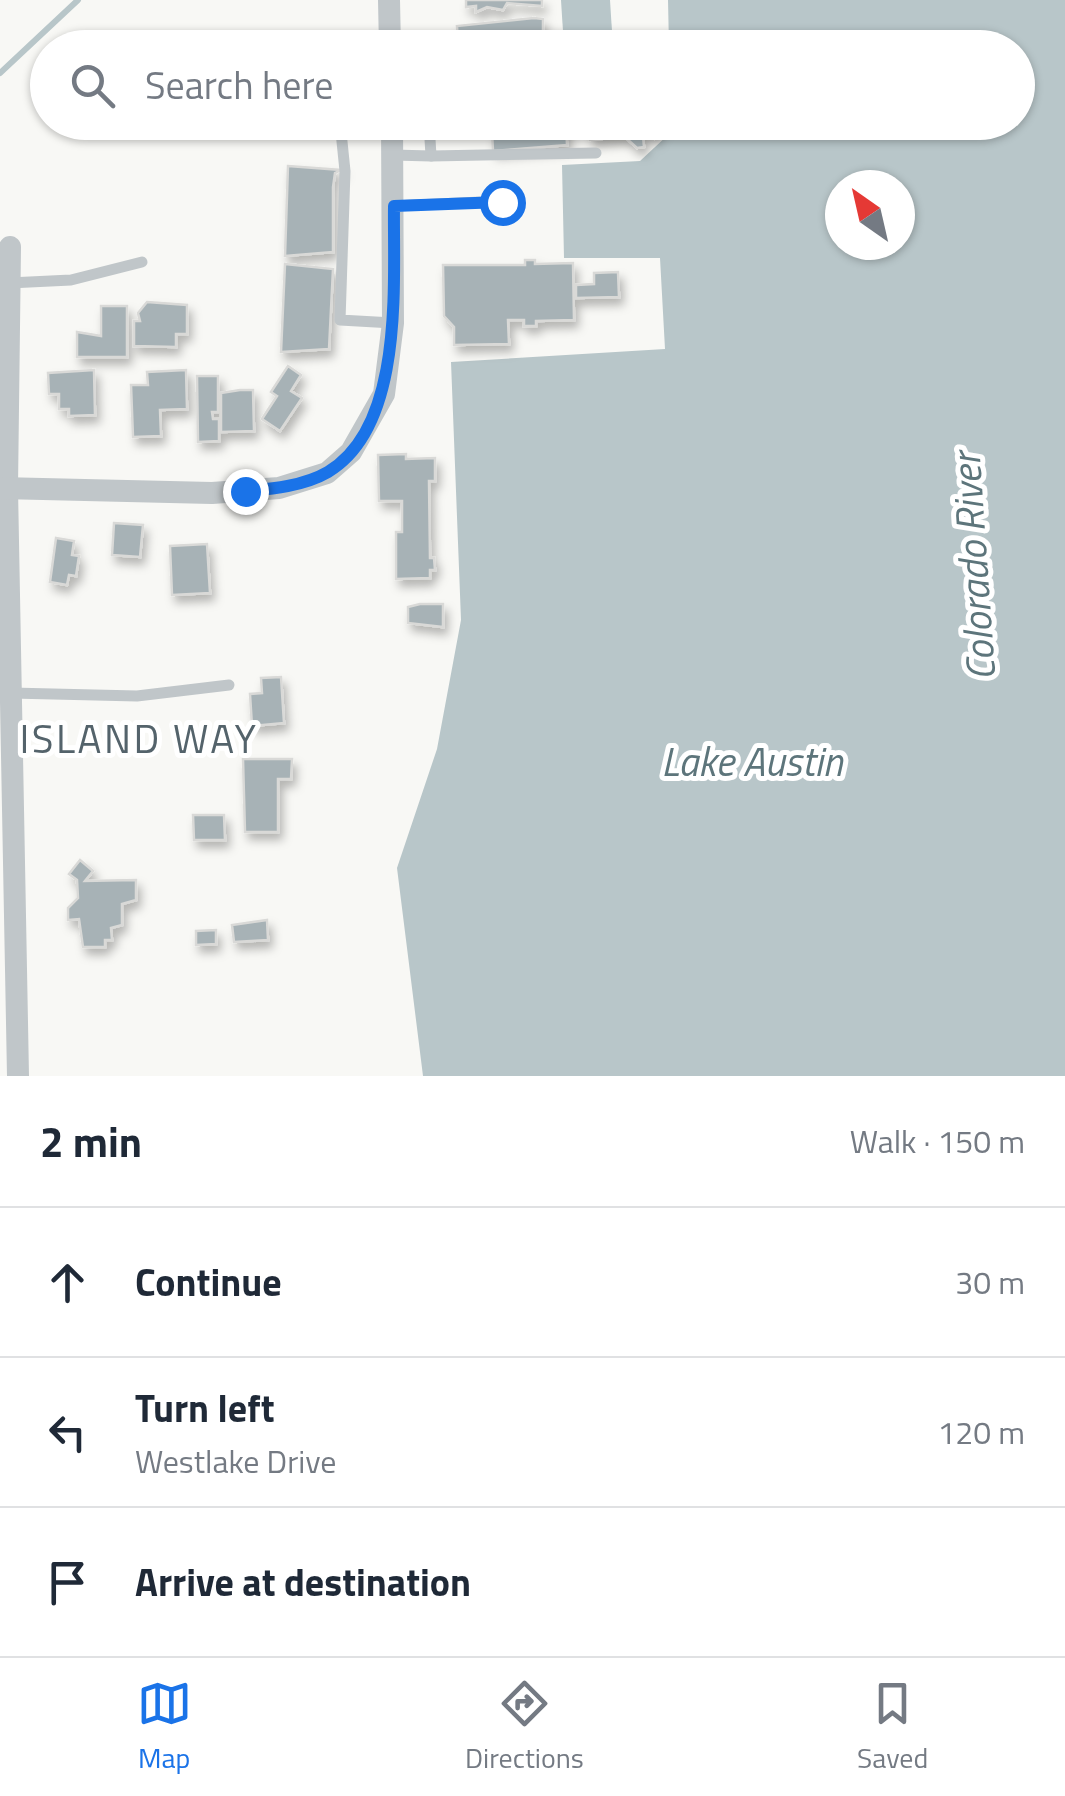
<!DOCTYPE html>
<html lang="en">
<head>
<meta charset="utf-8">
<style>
  body { margin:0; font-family:"Titillium Web",sans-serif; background:#f2f2f3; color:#1f2937 }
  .compass { position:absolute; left:825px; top:170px; width:90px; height:90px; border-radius:50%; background:#fff; box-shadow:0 2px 8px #0004; rotate:326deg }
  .stop { position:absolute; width:30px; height:30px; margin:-22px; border:8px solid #1a73e8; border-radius:50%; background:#fff }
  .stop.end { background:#1a73e8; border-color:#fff; box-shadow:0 2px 10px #0008 }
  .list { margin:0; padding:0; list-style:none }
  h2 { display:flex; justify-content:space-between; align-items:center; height:130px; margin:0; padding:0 40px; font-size:42px }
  h2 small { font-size:32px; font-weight:400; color:#747a83 }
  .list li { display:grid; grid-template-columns:65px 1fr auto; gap:30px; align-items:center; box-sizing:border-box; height:150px; padding:0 40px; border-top:2px solid #e0e1e3 }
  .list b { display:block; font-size:38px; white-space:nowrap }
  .list p { margin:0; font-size:32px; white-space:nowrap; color:#747a83 }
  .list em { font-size:32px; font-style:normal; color:#747a83 }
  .icon { flex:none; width:55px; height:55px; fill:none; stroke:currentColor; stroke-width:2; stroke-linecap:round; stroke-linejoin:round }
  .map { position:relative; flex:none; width:1065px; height:1076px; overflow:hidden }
  .search { position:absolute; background:#fff; box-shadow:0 2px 8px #0004; left:30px; right:30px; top:30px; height:110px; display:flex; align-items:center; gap:25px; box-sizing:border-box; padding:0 35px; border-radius:55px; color:#747a83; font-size:38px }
  .sheet { height:580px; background:#fff }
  nav { display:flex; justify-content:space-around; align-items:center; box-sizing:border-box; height:140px; border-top:2px solid #e0e1e3; background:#fff; font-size:28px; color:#747a83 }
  nav a { display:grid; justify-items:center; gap:5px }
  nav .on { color:#1a73e8 }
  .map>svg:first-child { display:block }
  .water { fill:#b8c6c9; fill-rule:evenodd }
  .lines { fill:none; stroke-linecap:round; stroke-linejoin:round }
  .stream { stroke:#b8c6c9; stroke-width:6 }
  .building { fill:#a7b2b6; stroke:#d9d9d7; stroke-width:2.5; filter:url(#shadow) }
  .lane { stroke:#c0c6c9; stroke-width:11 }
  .street { stroke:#c0c6c9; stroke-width:22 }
  .route { stroke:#1a73e8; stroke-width:12 }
  .labels { text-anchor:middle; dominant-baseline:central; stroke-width:10; stroke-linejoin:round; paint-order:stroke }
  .water-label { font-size:40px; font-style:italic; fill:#5d757b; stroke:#fff }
  .neighbourhood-label { font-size:40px; letter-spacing:2.5px; fill:#54636b; stroke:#fff }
</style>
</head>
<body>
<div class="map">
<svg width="1065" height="1076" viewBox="0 0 1065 1076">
  <defs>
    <filter id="shadow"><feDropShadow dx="4" dy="7" stdDeviation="5" flood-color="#0004"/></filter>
  </defs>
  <rect width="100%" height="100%" fill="#f8f8f5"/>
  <g class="water">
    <path d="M561 0H610L613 47H564Z"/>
    <path d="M668 0H1065V1076H423L397 868 437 749 461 620 451 362 665 349 660 258H564L562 165 640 161 669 134V123L1018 122V48L669 47ZM900 185V245H840V185Z"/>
  </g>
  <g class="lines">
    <path class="stream" d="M0 73 78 0"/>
  </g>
  <g class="building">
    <path d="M466 0H542V6L507 3 503 10 487 7 476 12V6L466 7Z"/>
    <path d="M534 18 543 19V48L458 45 457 26Z"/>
    <path d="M589 122H663L654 138 649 131 643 136 644 147 637 148 625 137 590 140Z"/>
    <path d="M525 123 531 128 566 124 567 145 493 151 492 132Z"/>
    <path d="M288 166 341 170 335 173 333 187V252L285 256Z"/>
    <path d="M525 260H535V264L573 263 574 320 536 321V326H524V320H508L509 344 454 345V327L444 316 443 265H525Z"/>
    <path d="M285 264 333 269 329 349 281 352Z"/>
    <path d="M618 272 619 297 576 298V285L594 284V273Z"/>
    <path d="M147 302 187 305V334H176V347L134 346V321H140L138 313Z"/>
    <path d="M101 306H127V357H77V332L101 336Z"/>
    <path d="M288 366 301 375 291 391 302 398 280 431 262 419 277 396 271 392Z"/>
    <path d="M94 370 95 415 69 416V409H59V394H49L48 373Z"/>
    <path d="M186 370 187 409 160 410 161 436 133 437 131 385H148L147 372Z"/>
    <path d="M197 376H218V412H212L213 419H219V441L198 442Z"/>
    <path d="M240 390H253L254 431 221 432V393Z"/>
    <path d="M406 454V459L435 458V481H429L430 558H434L435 570H430V578L396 579V532H402V501H379L378 455Z"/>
    <path d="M114 523 143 525 140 557 112 555Z"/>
    <path d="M56 538 74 541 72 555 79 556 76 576 69 575 67 585 50 582Z"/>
    <path d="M207 544 210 593 172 595 170 546Z"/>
    <path d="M420 604H443V627L408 623V607Z"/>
    <path d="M281 677 284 723 252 726 250 694 262 693 261 678Z"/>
    <path d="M243 759H292L291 779H278V832H245Z"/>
    <path d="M193 815H224L225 840H194Z"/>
    <path d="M80 860 93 871 85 881 136 880V900L122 904V925L111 928 112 940H105V947H83L79 919 68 920V908L78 898 77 880 69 874Z"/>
    <path d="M267 920 268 940 234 942 232 925Z"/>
    <path d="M216 930V944L196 945V931Z"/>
  </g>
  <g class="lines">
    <g class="lane">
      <path d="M340 122 345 171 340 320 393 323"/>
      <path d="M429 122 431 156 596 153"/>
      <path d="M393 155 431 156"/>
      <path d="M394 206 502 201"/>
      <path d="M9 283 71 280 142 262"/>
      <path d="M11 693 137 696 229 685"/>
    </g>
    <g class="street">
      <path d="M389 0 390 48"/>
      <path d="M10 247 7 488 18 1076"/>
      <path d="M0 488 212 493 279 488 327 473 351 452 384 394 393 323 392 122"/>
    </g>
  </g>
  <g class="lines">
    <path class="route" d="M245 491C272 489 304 486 328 472 405 426 393 283 394 206L502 202"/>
  </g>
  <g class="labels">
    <g class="water-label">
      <text transform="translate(973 567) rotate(-94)">Colorado River</text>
      <text x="752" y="761">Lake Austin</text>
    </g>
    <g class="neighbourhood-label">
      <text x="139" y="738">ISLAND WAY</text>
    </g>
  </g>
</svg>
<svg class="compass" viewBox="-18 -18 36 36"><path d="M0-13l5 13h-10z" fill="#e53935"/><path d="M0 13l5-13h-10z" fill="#747a83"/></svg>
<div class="stop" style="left:502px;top:202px"></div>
<div class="stop end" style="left:245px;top:491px"></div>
<div class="search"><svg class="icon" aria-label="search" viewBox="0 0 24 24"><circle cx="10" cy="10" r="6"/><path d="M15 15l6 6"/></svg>Search here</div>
</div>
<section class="sheet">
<h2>2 min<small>Walk · 150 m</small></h2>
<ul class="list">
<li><svg class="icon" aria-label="ahead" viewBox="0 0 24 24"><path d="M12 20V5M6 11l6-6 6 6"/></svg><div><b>Continue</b></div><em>30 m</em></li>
<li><svg class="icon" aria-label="left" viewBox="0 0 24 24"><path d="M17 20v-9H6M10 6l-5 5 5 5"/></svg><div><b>Turn left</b><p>Westlake Drive</p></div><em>120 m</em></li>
<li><svg class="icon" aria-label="arrive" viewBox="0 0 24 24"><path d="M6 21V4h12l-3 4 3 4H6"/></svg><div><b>Arrive at destination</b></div></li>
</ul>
</section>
<nav>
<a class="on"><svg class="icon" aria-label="map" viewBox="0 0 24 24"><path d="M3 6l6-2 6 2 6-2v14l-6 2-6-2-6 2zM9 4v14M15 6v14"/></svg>Map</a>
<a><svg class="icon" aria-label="directions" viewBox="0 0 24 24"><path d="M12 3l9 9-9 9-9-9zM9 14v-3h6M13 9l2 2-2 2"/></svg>Directions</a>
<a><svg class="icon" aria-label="saved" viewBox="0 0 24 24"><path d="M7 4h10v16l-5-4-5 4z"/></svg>Saved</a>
</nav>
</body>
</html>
